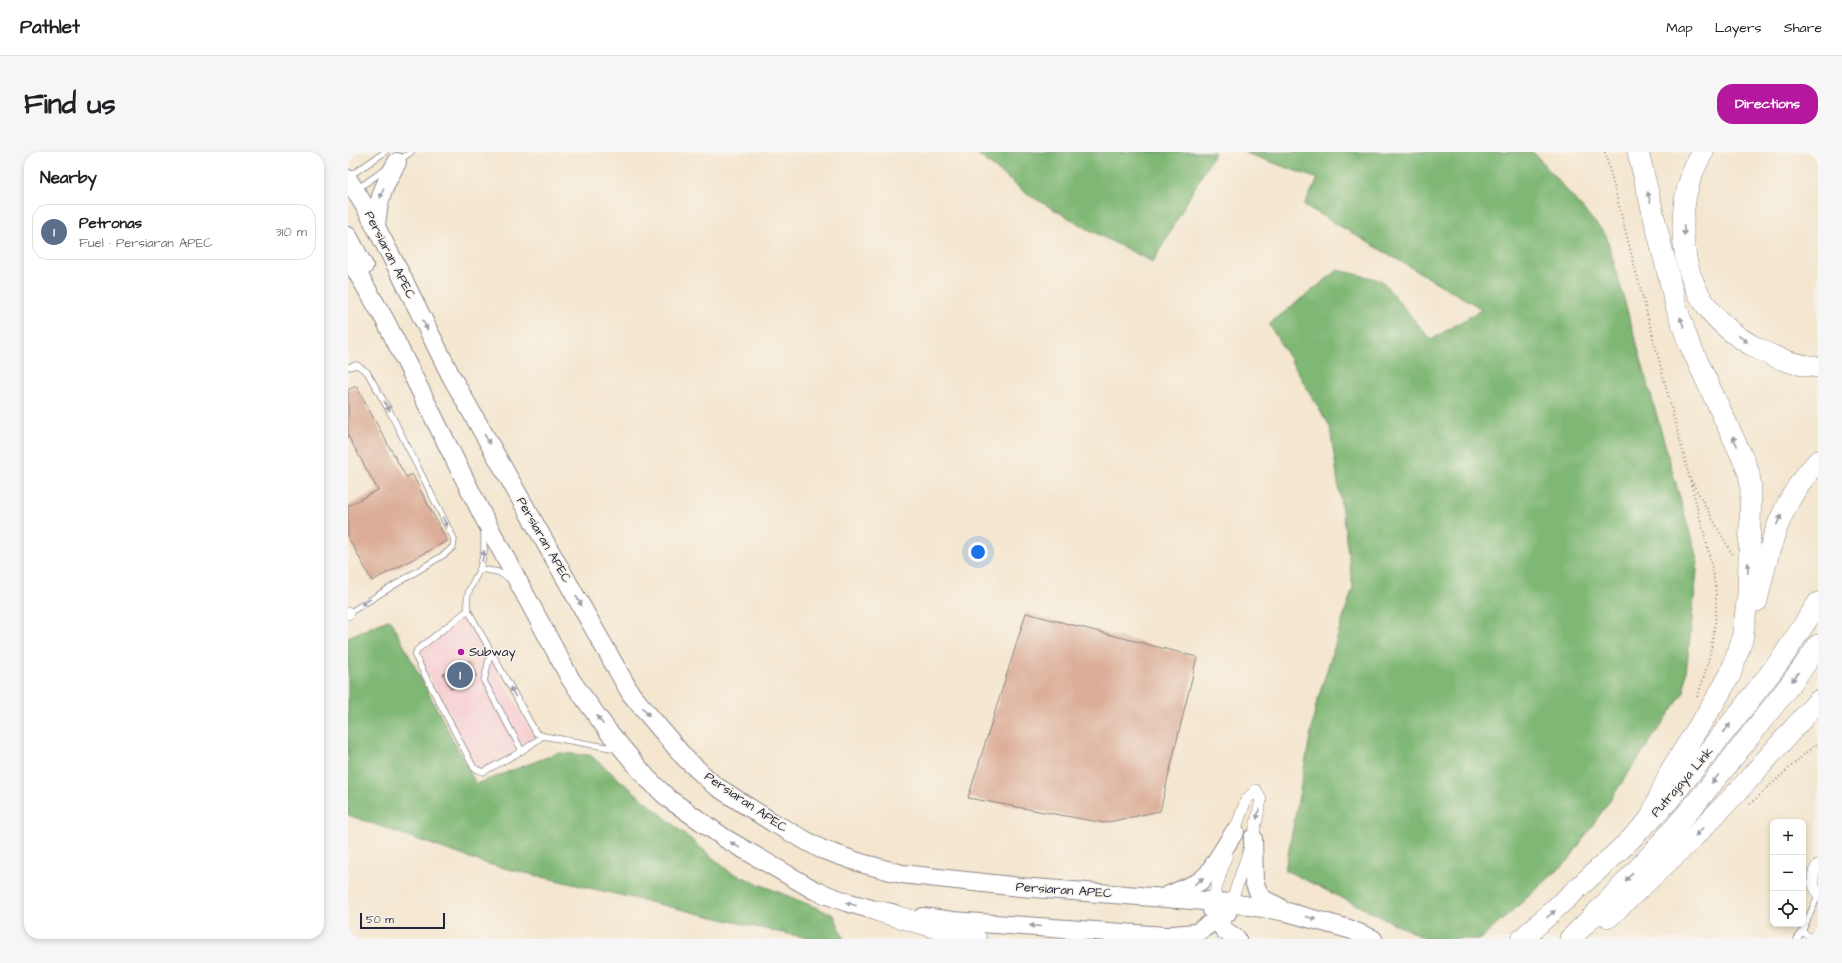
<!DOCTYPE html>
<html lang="en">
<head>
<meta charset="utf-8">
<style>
  body { margin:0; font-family:"Architects Daughter",sans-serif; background:#f6f6f6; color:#202124 }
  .controls { position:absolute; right:12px; bottom:12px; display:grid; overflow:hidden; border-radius:8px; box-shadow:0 2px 6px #0003 }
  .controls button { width:36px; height:36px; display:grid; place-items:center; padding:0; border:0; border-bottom:1px solid #e0e0e0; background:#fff; color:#202124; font:20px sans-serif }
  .scale { position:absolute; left:12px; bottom:10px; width:85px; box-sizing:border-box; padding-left:4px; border:2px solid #22223b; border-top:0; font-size:11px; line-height:14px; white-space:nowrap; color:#22223b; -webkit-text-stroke:3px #f7f3e8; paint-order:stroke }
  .you { position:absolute; left:630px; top:400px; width:14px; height:14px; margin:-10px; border:3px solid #fff; border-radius:50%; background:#1a73e8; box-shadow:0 0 0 6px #1a73e833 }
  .badge { display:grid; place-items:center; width:26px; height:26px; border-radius:50%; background:#b5179e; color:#fff; font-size:13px; font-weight:700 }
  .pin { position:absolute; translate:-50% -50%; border:2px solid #fff; box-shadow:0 1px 4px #0006 }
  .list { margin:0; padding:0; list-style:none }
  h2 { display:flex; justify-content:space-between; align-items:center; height:52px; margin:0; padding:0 16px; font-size:17px }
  h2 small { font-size:13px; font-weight:400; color:#757577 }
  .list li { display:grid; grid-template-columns:26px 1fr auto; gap:12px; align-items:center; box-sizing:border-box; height:56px; margin:0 8px 8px; padding:0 8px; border:1px solid #e0e0e0; border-radius:16px }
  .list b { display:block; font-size:15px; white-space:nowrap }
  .list p { margin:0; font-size:13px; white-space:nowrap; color:#757577 }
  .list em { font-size:13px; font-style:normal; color:#757577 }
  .icon { flex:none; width:22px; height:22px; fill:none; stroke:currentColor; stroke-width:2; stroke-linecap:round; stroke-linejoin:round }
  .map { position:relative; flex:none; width:1470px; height:787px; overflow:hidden; border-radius:16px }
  header { display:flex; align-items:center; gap:24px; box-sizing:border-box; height:56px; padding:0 20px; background:#fff; border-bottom:1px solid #e0e0e0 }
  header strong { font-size:19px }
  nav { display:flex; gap:22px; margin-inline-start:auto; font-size:14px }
  .intro { display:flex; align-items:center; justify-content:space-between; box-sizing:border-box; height:96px; padding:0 24px }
  h1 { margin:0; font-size:28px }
  .button { padding:10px 18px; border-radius:16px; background:#b5179e; color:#fff; font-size:14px; font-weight:700 }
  main { display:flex; gap:24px; padding:0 24px }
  aside { flex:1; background:#fff; border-radius:16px; box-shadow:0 2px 6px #0003 }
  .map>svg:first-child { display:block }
  .built { fill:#f7cfd3 }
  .forest { fill:#7fb774; stroke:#506c58 }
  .building { fill:#dcae99 }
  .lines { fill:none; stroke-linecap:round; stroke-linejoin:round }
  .service-casing { stroke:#8b8485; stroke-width:7 }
  .minor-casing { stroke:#8b8485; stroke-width:12 }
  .primary-casing { stroke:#8b8485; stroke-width:20 }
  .motorway-casing { stroke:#8b8485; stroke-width:22 }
  .path { stroke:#8b8485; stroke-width:2; stroke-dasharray:1 3; stroke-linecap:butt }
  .service { stroke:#fff; stroke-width:5.5 }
  .minor { stroke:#fff; stroke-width:11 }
  .primary { stroke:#fff; stroke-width:18 }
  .motorway { stroke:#fff; stroke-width:21 }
  .oneway { fill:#9c9ca7 }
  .poi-dot { fill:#b5179e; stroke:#f7f3e8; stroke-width:1.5 }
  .labels { text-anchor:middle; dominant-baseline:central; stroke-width:3; stroke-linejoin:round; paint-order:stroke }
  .street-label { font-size:13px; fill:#22223b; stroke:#f7f3e8 }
  .poi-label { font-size:13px; fill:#22223b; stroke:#f7f3e8; text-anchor:start }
</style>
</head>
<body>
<header>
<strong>Pathlet</strong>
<nav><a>Map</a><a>Layers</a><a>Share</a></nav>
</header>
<div class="intro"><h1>Find us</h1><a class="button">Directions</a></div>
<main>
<aside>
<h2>Nearby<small></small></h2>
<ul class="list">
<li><span class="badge" style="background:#5c6f8a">1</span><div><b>Petronas</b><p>Fuel · Persiaran APEC</p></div><em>310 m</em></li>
</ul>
</aside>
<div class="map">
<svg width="1470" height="787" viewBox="0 0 1470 787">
  <rect width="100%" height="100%" fill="#f7f3e8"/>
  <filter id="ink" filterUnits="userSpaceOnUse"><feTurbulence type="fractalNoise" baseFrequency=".025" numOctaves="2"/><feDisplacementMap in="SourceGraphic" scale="8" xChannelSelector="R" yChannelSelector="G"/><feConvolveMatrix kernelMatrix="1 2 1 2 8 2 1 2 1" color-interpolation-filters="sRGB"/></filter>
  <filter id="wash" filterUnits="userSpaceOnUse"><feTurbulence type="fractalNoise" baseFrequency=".012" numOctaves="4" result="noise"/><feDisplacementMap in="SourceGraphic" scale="16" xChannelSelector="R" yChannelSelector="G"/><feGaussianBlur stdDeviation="0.9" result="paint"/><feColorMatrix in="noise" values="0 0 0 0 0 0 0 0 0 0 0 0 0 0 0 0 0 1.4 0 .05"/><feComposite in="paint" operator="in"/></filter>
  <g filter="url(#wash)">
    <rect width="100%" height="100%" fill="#f4e6cf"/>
    <path class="built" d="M118 464 187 586 135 617 129 614 72 507V500Z"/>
    <g class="forest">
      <path d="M627 0H867L805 110 747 81 679 42Z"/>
      <path d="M895 0H1185L1258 83 1350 410 1336 540 1220 709 1133 787H1078L937 718 968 553 1005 435 982 275 921 172 990 118 1033 128 1083 188 1134 157 956 53 970 27Z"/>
      <path d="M42 467 128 632 210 601 242 603 382 720 486 763 496 787H465L425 779 139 712 0 663V485Z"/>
    </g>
    <g id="blocks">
      <g class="building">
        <path d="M8 234 58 325 64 322 99 389 24 429 0 385V354L30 338 0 284V238Z"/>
        <path d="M678 461 849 505 812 659 756 671 620 646Z"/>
        <path d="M121 509 128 524 103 537 95 522Z"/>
      </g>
    </g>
  </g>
  <g filter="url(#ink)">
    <use href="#blocks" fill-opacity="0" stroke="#8b8485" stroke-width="1"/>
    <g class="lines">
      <defs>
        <g id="service">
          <path d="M50 9 63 0"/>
          <path d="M0 25 37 0"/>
          <path d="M9 37 38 17"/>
          <path d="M0 215 9 213 19 220 42 260 106 387 105 395 97 402 1 461"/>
          <path d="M136 378V399L132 417 150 420 162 427"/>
          <path d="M132 417C125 431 116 442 120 458L188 581 195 584 269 597"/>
          <path d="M120 458 69 498 67 504 126 616 135 620 174 599 195 584"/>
          <path d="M143 499 136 529 174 599"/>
          <path d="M1454 780 1467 787"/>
          <path d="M1449 787 1454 780 1470 744"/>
        </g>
        <g id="minor">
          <path d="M0 462 1 461"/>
          <path d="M1470 713C1463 722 1464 732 1470 742"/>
          <path d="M864 749 879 702"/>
          <path d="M883 751 905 686 913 648 908 638 898 648 885 684"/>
        </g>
        <g id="primary">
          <path d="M0 27 19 58 53 123 103 224 283 542 336 605 366 633 424 670 473 697 513 711 554 722 672 735 883 751 939 760 1001 777 1025 787"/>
          <path d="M28 75C30 47 35 35 49 10"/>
          <path d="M0 84 16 114"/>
          <path d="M0 105 37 168 136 366 223 528 260 579 299 626 321 647 378 687 466 738 498 750 530 759 544 761"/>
          <path d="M905 686 906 730 913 746 931 755"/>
          <path d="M819 744 851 730 860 722 887 679"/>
          <path d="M864 758 876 778 889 787"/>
          <path d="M575 765 605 769 817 784 837 787"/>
          <path d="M825 783 848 781 879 761 883 751"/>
        </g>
        <g id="motorway">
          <path d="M1290 0 1328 154 1340 189 1397 311 1401 322 1403 337 1400 443 1394 488 1382 523 1367 549 1323 618 1301 669"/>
          <path d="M1355 0C1327 45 1328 114 1360 156 1383 187 1432 213 1470 215"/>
          <path d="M1409 449C1420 397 1432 349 1470 309"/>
          <path d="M530 759 628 787"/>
          <path d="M1261 765 1342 689 1392 637 1470 549"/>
          <path d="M1174 787 1277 693 1319 650 1381 574 1434 506 1470 451"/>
          <path d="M1222 787C1289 722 1351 650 1408 576 1429 549 1452 522 1470 493"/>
        </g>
      </defs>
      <use href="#service" class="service-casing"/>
      <use href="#minor" class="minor-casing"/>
      <use href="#primary" class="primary-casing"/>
      <use href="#motorway" class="motorway-casing"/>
      <g class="path">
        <path d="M1257 0 1360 397C1363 412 1367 428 1368 443 1369 478 1361 512 1349 545"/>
        <path d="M1343 328 1384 402"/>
        <path d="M1402 652 1462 597 1470 592"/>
      </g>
      <use href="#service" class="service"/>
      <use href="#minor" class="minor"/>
      <use href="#primary" class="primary"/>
      <use href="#motorway" class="motorway"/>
    </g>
    <defs><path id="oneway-solid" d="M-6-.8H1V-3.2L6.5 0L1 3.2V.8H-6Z"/></defs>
    <g class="oneway">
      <use href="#oneway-solid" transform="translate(34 41) rotate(110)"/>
      <use href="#oneway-solid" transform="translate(1301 45) rotate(-104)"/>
      <use href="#oneway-solid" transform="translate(1336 78) rotate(87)"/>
      <use href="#oneway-solid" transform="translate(1334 170) rotate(-110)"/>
      <use href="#oneway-solid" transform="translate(77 173) rotate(63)"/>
      <use href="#oneway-solid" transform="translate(1395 187) rotate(36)"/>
      <use href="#oneway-solid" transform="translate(39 254) rotate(60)"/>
      <use href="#oneway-solid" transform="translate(139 287) rotate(60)"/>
      <use href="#oneway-solid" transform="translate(1387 289) rotate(-114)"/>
      <use href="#oneway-solid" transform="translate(1431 368) rotate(-64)"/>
      <use href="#oneway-solid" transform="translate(97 370) rotate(64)"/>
      <use href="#oneway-solid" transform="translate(135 404) rotate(-80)"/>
      <use href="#oneway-solid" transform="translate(1400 416) rotate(-88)"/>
      <use href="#oneway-solid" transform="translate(231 449) rotate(60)"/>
      <use href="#oneway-solid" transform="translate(18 450) rotate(148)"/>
      <use href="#oneway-solid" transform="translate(1447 525) rotate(126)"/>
      <use href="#oneway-solid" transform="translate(165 540) rotate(-118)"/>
      <use href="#oneway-solid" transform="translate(298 560) rotate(52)"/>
      <use href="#oneway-solid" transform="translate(252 568) rotate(-126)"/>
      <use href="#oneway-solid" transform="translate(1379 576) rotate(-51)"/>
      <use href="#oneway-solid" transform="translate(1367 627) rotate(130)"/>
      <use href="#oneway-solid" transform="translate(910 662) rotate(103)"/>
      <use href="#oneway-solid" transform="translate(1351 680) rotate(133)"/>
      <use href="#oneway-solid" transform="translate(387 693) rotate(-148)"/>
      <use href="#oneway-solid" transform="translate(1281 725) rotate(132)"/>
      <use href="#oneway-solid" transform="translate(851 729) rotate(-37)"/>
      <use href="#oneway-solid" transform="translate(503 752) rotate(-164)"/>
      <use href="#oneway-solid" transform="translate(1203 762) rotate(-41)"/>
      <use href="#oneway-solid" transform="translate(963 766) rotate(16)"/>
      <use href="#oneway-solid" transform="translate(687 774) rotate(-176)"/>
    </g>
  </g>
  <circle class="poi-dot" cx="113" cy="500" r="4"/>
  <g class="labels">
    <g class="street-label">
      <text transform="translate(42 103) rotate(63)">Persiaran APEC</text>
      <text transform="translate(196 388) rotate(60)">Persiaran APEC</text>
      <text transform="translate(1334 630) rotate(-49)">Putrajaya Link</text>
      <text transform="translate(398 650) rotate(34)">Persiaran APEC</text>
      <text transform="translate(716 738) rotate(4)">Persiaran APEC</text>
    </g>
    <g class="poi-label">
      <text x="121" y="500">Subway</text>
    </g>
  </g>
</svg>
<div class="controls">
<button>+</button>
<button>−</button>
<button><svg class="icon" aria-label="locate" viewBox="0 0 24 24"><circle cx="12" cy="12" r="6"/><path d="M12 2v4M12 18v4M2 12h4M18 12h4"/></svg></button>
</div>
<div class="scale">50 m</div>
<div class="you"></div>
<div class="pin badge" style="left:112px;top:523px;background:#5c6f8a">1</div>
</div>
</main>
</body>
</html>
